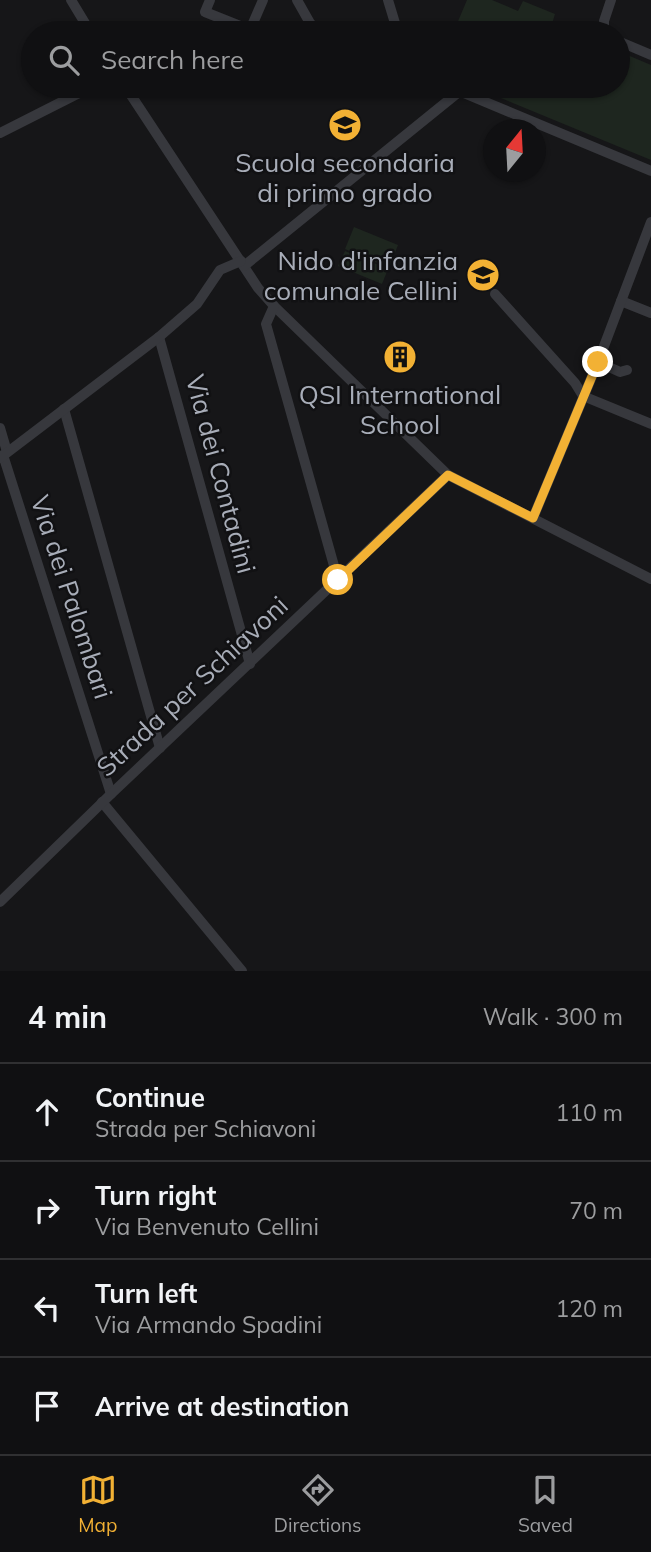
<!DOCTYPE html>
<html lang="en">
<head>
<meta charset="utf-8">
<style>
  body { margin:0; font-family:Mulish,sans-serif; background:#1e1e20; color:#f1f3f6 }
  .compass { position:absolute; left:483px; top:119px; width:63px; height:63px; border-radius:50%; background:#101012; box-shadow:0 2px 5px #0004; rotate:18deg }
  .stop { position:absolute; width:21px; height:21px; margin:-16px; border:5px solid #f2b134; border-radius:50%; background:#fff }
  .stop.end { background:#f2b134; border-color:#fff; box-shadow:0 2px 7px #0008 }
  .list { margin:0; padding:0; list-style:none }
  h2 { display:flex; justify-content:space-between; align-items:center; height:91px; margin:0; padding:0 28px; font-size:30px }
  h2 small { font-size:23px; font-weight:400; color:#9c9d9f }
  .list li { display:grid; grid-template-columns:46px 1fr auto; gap:21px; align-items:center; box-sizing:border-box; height:98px; padding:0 28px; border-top:2px solid #303032 }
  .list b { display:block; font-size:26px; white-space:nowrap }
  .list p { margin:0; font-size:23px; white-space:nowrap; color:#9c9d9f }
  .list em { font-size:23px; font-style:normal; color:#9c9d9f }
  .icon { flex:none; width:38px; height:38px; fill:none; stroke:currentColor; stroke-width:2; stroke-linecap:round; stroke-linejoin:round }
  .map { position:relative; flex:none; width:651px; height:971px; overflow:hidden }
  .search { position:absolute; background:#101012; box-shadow:0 2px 5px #0004; left:21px; right:21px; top:21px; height:77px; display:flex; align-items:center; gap:18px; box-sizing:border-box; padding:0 24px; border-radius:38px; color:#9c9d9f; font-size:26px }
  .sheet { height:483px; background:#101012 }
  nav { display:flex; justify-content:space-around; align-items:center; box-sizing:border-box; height:98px; border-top:2px solid #303032; background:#101012; font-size:19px; color:#9c9d9f }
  nav a { display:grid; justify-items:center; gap:4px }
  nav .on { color:#f2b134 }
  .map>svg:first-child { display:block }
  .pitch { fill:#1e261f }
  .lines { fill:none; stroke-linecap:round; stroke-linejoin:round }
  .street { stroke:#37383d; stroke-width:10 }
  .route { stroke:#f2b134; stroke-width:9 }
  .labels { text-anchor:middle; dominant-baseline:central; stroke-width:5; stroke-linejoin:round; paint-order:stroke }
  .poi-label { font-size:26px; fill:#a8adb8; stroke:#111113 }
  .street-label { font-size:26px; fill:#a8adb8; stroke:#111113 }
</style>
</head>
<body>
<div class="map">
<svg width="651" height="971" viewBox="0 0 651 971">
  <rect width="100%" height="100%" fill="#161618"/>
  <g class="pitch">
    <path d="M467 0H492L518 11 523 1 555 14 552 24 574 33H453Z"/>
    <path d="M618 51 651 65V160L472 86H618Z"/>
    <path d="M354 227 398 245 389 268 345 249Z"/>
    <path d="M345 251 388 269 382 284 338 266Z"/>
  </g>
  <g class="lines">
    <g class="street">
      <path d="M71 0 91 33"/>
      <path d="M210 0 205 12 250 30 263 0"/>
      <path d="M297 0 310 23 320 33"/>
      <path d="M388 0 398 33"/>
      <path d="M605 33 604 32V21L611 0"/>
      <path d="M618 41 651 55"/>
      <path d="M125 86 258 288 274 306 448 475 651 579"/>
      <path d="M447 86 651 171"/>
      <path d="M0 133 93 86"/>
      <path d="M244 266 460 91"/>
      <path d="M495 294 575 383 583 396 651 424"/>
      <path d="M621 301 651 313"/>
      <path d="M274 306 266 324 338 580"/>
      <path d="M159 337 250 664"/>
      <path d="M598 362 620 372 627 370"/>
      <path d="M64 409 160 748"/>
      <path d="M0 428 7 452"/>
      <path d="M3 455 111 794"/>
      <path d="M0 458 159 337 197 304 220 270 241 261"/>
      <path d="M533 518 598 362 651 222"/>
      <path d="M102 802 242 971"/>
      <path d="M0 902 111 794 448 475"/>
    </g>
  </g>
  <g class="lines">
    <path class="route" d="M338 580 448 475 533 518 598 362"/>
  </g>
  <defs>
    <symbol id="school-disc" viewBox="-11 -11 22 22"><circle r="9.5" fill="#f2b134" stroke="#111113"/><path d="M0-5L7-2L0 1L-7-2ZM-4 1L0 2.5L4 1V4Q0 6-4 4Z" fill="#111"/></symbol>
    <symbol id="building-disc" viewBox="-11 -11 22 22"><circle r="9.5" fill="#f2b134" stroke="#111113"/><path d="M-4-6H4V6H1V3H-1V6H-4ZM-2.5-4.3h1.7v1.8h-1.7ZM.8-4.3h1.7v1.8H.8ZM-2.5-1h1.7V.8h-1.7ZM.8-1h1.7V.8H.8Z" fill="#111"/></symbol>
  </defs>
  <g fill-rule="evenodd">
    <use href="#school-disc" x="326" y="106" width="38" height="38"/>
    <use href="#school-disc" x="464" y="256" width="38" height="38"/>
    <use href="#building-disc" x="381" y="338" width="38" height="38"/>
  </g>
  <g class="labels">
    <g class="poi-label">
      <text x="345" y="162">Scuola secondaria<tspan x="345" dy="30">di primo grado</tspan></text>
      <text x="458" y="260" text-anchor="end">Nido d'infanzia<tspan x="458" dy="30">comunale Cellini</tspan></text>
      <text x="400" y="394">QSI International<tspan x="400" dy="30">School</tspan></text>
    </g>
    <g class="street-label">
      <text transform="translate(221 474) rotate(75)">Via dei Contadini</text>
      <text transform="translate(72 597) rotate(72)">Via dei Palombari</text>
      <text transform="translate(192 686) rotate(-43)">Strada per Schiavoni</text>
    </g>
  </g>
</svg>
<svg class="compass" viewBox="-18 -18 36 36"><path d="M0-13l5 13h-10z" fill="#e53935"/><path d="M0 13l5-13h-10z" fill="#9c9d9f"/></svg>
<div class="stop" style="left:338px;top:580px"></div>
<div class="stop end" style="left:598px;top:362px"></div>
<div class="search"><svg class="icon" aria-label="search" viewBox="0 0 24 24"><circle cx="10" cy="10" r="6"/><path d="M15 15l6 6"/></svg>Search here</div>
</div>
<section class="sheet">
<h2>4 min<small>Walk · 300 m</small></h2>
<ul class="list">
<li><svg class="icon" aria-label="ahead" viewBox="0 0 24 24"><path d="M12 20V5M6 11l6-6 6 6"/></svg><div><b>Continue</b><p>Strada per Schiavoni</p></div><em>110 m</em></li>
<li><svg class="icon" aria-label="right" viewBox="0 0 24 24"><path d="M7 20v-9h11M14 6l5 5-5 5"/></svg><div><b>Turn right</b><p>Via Benvenuto Cellini</p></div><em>70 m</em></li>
<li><svg class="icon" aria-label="left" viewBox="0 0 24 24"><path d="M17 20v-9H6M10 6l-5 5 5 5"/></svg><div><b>Turn left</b><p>Via Armando Spadini</p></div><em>120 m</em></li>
<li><svg class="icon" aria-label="arrive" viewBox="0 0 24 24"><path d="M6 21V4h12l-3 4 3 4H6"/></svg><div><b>Arrive at destination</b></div></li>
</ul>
</section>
<nav>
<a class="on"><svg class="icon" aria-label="map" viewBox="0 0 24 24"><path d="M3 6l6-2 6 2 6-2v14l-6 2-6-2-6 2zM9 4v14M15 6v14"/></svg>Map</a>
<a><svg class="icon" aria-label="directions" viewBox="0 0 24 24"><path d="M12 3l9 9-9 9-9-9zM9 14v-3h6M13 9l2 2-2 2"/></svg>Directions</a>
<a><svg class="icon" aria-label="saved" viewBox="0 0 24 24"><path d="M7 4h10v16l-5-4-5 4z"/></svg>Saved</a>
</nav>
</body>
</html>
